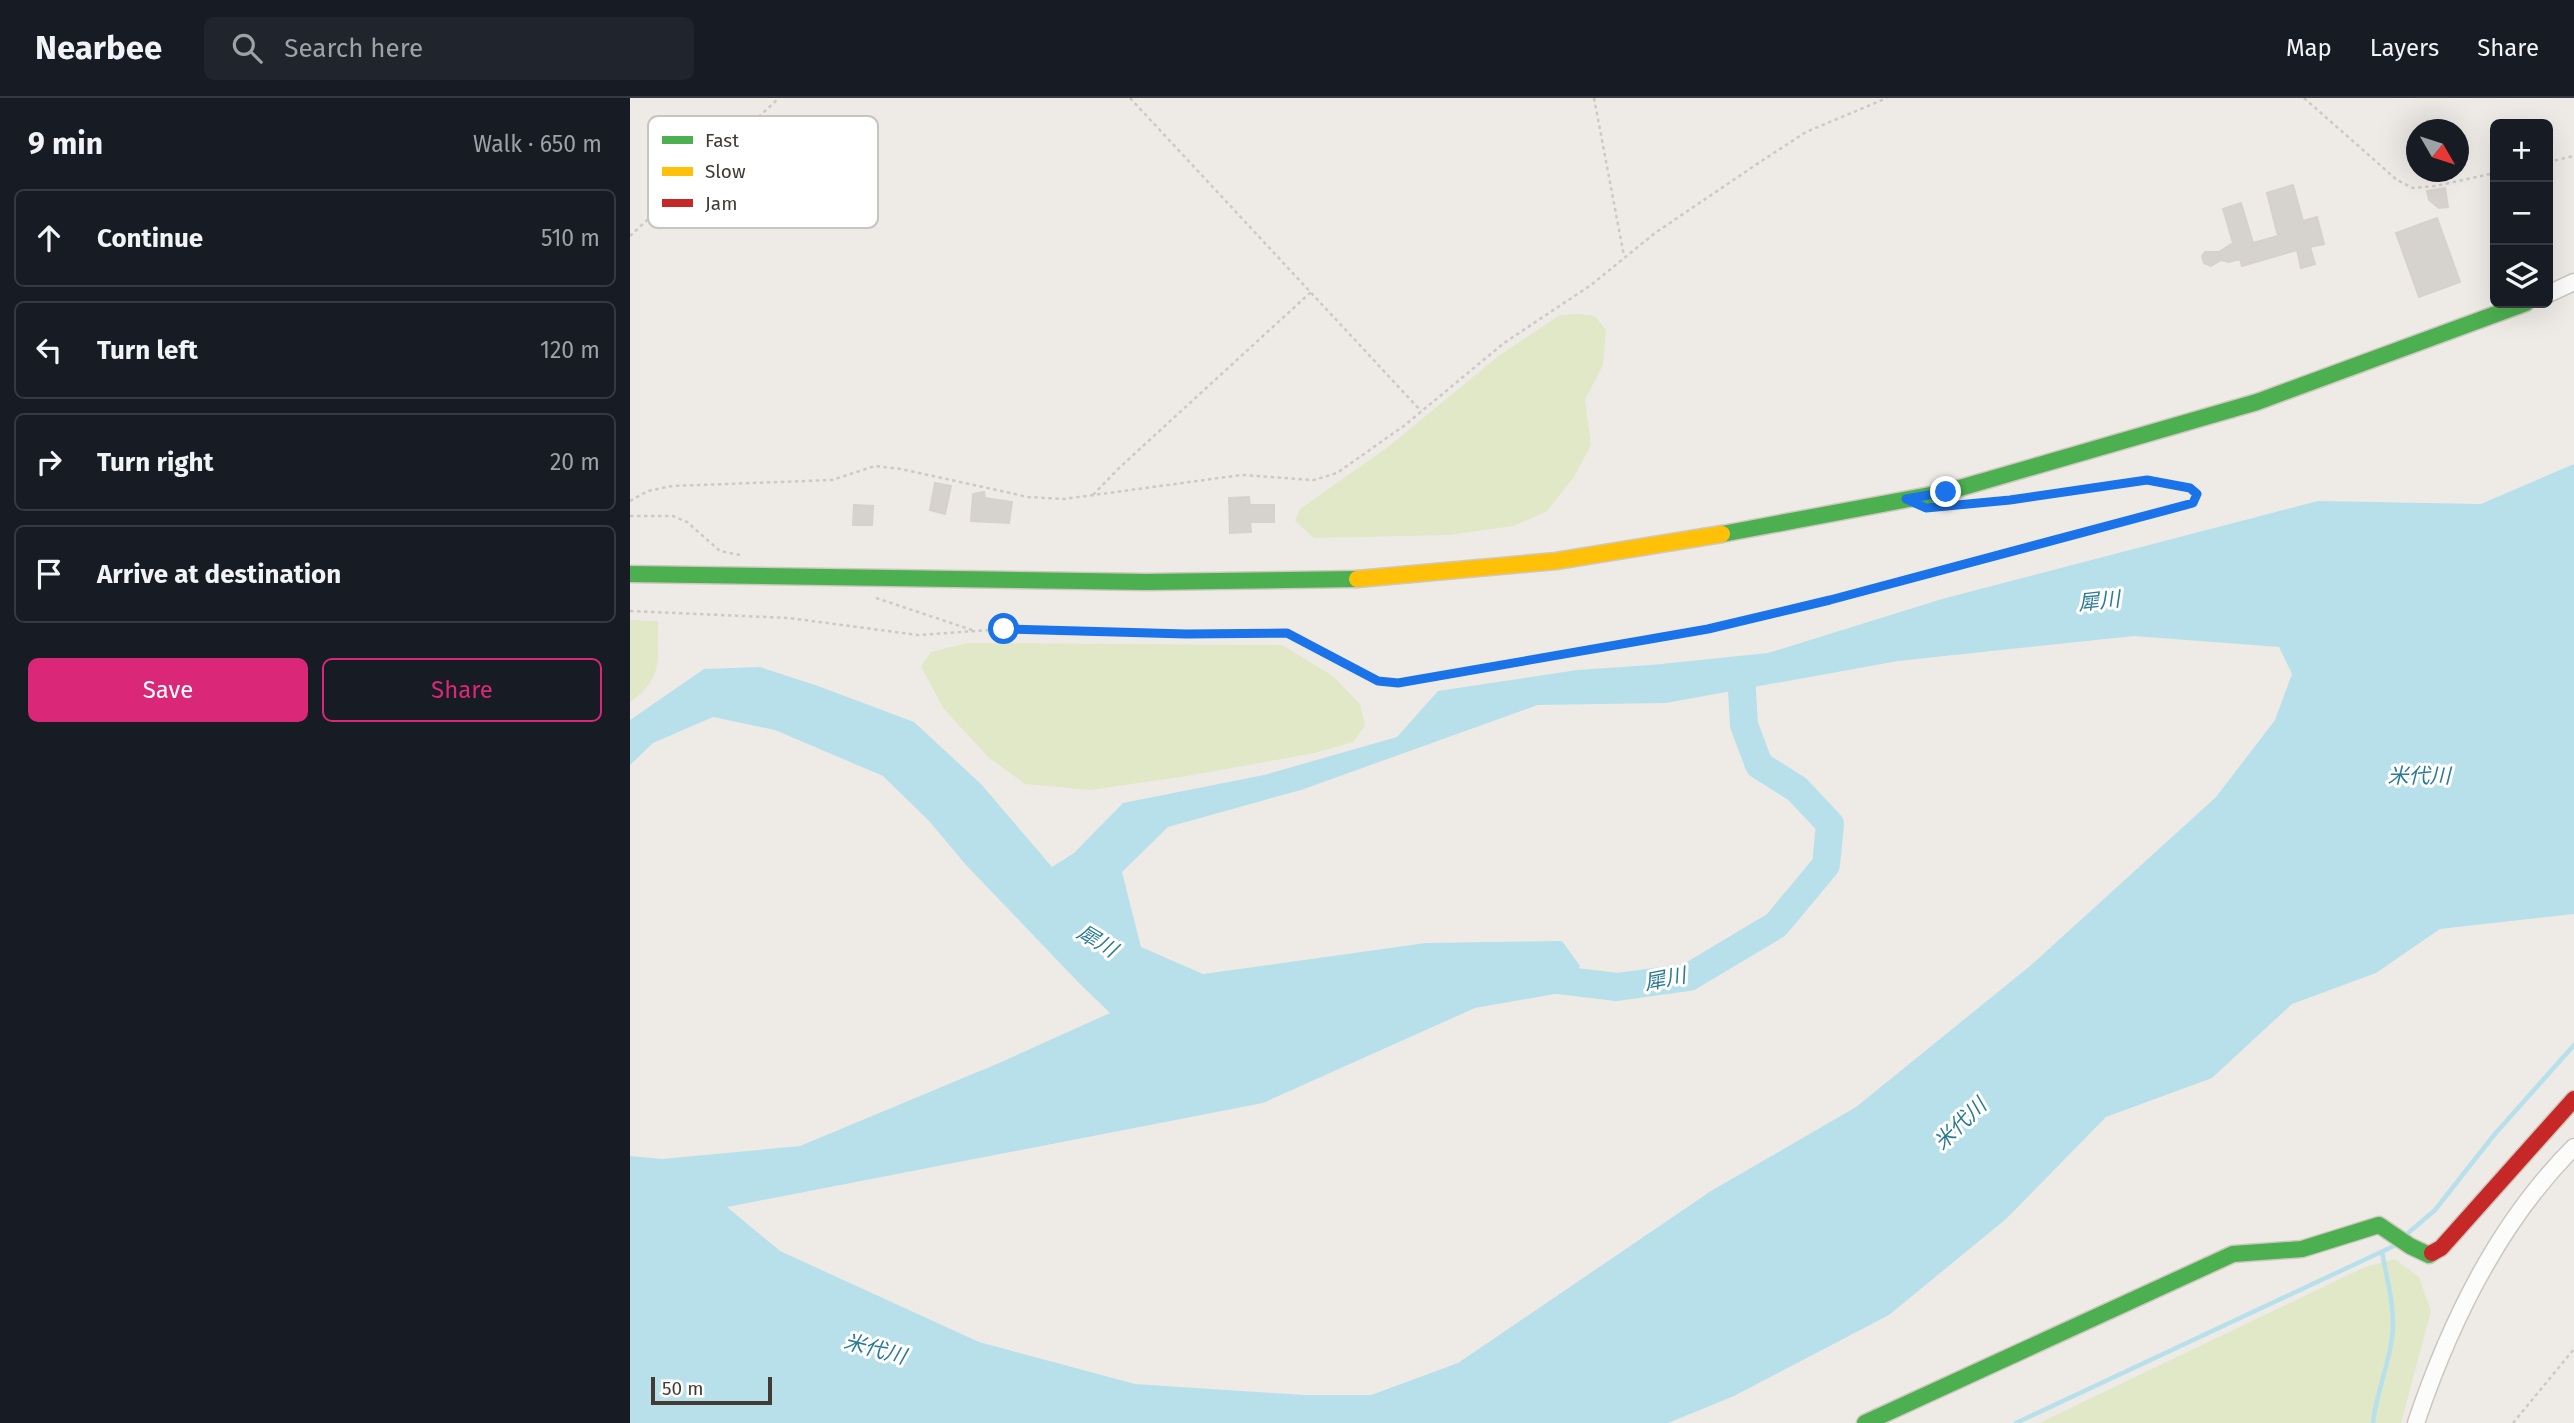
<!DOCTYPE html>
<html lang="en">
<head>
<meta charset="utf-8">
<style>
  body { margin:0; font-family:"Fira Sans","Noto Sans JP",sans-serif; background:#20242c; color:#f1f3f6 }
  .controls { position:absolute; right:21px; top:21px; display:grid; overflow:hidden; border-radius:10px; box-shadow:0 7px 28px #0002 }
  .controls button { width:63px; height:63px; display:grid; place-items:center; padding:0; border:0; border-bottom:2px solid #363941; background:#171b24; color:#f1f3f6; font:35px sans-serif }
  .compass { position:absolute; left:1776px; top:21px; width:63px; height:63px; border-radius:50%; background:#171b24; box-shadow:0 7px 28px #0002; rotate:129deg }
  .scale { position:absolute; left:21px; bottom:18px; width:121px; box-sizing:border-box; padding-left:7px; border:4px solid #433a34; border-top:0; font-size:19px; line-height:24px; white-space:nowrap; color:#433a34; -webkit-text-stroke:5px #fff; paint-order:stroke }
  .stop { position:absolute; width:21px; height:21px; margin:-16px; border:5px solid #1a73e8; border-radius:50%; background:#fff }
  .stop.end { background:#1a73e8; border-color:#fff; box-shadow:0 2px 7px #0008 }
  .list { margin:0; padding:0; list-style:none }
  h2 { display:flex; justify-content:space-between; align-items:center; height:91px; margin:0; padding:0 28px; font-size:30px }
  h2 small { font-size:23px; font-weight:400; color:#9ea1a6 }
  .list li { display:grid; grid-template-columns:46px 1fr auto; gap:21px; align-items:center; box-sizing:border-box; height:98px; margin:0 14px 14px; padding:0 14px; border:2px solid #363941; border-radius:10px }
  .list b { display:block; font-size:26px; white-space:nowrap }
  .list em { font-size:23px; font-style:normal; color:#9ea1a6 }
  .actions { display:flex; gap:14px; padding:21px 28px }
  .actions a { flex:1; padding:16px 0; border:2px solid #db2777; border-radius:10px; text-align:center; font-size:24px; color:#db2777 }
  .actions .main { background:#db2777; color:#fff }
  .icon { flex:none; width:38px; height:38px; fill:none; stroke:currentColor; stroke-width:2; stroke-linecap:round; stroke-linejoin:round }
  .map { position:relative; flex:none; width:1944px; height:1325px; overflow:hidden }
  header { display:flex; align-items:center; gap:42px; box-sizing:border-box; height:98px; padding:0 35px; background:#171b24; border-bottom:2px solid #363941 }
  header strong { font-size:33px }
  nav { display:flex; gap:38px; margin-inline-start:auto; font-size:24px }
  .search { width:490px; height:63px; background:#20242c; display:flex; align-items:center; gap:18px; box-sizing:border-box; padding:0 24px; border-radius:10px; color:#9ea1a6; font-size:26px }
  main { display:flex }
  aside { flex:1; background:#171b24 }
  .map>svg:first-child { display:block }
  .green { fill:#e1e8c7 }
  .water { fill:#b7e0eb; fill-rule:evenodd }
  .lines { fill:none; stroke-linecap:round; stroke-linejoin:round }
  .stream { stroke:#b7e0eb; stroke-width:4.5 }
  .river { stroke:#b7e0eb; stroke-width:28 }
  .building { fill:#d6d2ce; stroke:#d6d1cd; stroke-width:2 }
  .street-casing { stroke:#cac7c3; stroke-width:19 }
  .fast-casing { stroke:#cec8bf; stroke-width:19 }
  .slow-casing { stroke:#cec8bf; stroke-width:19 }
  .jam-casing { stroke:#cec8bf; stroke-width:19 }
  .path { stroke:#ccc9c6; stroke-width:2.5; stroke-dasharray:3.5 3.5; stroke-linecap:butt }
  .street { stroke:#fcfcfb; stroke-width:16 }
  .fast { stroke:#4caf50; stroke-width:16 }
  .slow { stroke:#ffc107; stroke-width:16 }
  .jam { stroke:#c62828; stroke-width:16 }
  .route { stroke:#1a73e8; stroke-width:9 }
  .labels { text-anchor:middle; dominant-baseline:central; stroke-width:6; stroke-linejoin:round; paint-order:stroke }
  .water-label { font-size:21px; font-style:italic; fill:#2c7b94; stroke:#fff }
  .key { fill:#fff; stroke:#c7c4c2; stroke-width:2 }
  .key-label { font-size:19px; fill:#433a34 }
</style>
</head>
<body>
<header>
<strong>Nearbee</strong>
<div class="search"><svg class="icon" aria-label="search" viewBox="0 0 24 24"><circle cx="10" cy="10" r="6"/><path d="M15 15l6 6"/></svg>Search here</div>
<nav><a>Map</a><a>Layers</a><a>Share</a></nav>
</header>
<main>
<aside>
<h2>9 min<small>Walk · 650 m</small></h2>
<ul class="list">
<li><svg class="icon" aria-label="ahead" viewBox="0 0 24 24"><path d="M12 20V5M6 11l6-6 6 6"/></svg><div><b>Continue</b></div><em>510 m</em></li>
<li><svg class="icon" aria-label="left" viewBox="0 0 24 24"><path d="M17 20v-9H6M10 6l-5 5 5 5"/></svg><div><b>Turn left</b></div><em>120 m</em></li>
<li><svg class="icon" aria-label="right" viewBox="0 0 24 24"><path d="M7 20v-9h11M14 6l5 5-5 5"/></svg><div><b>Turn right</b></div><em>20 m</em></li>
<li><svg class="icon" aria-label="arrive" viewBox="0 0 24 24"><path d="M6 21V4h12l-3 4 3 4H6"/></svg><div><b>Arrive at destination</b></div></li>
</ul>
<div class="actions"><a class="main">Save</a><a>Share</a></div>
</aside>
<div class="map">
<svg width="1944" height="1325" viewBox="0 0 1944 1325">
  <rect width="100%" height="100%" fill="#eeebe7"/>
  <g class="green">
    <path d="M948 216 965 218 976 232 973 267 955 302 961 347 944 379 916 414 883 428 819 437 684 440 665 423 670 411 758 349 867 259 930 217Z"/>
    <path d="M0 522 28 523C28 561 34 580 0 604Z"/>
    <path d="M337 545 652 547 703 578 730 606 735 628 723 644 685 655 557 678 460 692 395 686 358 659 313 610 291 568 301 554Z"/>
    <path d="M1765 1161 1789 1179 1801 1213 1771 1325H1409L1735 1169Z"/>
  </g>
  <path class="water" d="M1944 366V816L1810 831 1746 875 1662 906 1582 980 1476 1019 1376 1121 1259 1217 1104 1298 1038 1325H0V1058L32 1061 170 1048 369 965 480 915 449 885 336 767 300 724 253 678 145 632 83 619 23 645 0 667V622L74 571 130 569 188 588 284 624 351 686 422 769 444 755 493 705 634 677 767 639 808 593 947 572 1021 567 1138 555 1312 501 1688 403 1851 406ZM1504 538 1649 549 1662 576 1645 622 1586 699 1400 868 1226 1009 1081 1093 828 1265 741 1297H674L505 1286 349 1244 150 1153 97 1109 633 1005 845 910 936 894 950 868 932 843 796 845 573 876 511 849 492 774 538 729 671 692 908 607 1036 605 1268 563Z"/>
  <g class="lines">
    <g class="stream">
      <path d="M1777 1136 1805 1112 1864 1037 1944 947"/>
      <path d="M1386 1325 1766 1147"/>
      <path d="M1743 1325C1746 1296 1758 1270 1762 1240 1766 1212 1757 1182 1752 1154"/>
    </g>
    <path class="river" d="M904 879 987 889 1059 879 1146 827 1196 767 1200 726 1167 691 1129 667 1114 627 1111 576 1131 571"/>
  </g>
  <g class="building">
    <path d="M1663 87 1673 123 1687 119 1694 146 1680 149 1685 166 1671 170 1667 152 1612 168 1610 161 1599 164 1591 162 1581 168 1574 165 1572 158 1575 154H1589L1603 145 1593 111 1611 105 1623 145 1648 138 1637 95Z"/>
    <path d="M1815 90 1818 109 1809 110 1799 102 1797 93Z"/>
    <path d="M1807 120 1830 184 1789 199 1766 135Z"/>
    <path d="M305 385 321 388 315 416 300 412Z"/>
    <path d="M354 394 355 400 382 404 379 425 341 423 343 396Z"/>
    <path d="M619 399 620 407H644V424H620L621 434 600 435 599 400Z"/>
    <path d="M224 407 243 408 242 427H223Z"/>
  </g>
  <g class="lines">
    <defs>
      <g id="street">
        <path d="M1918 196 1944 184"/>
        <path d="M1786 1325C1820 1224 1868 1125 1944 1049"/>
      </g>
      <g id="fast">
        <path d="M1092 436 1316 394 1627 304 1896 205"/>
        <path d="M0 476 516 484 727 481"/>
        <path d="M1235 1325 1603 1156 1672 1151 1749 1127 1780 1148 1799 1157 1802 1155"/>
      </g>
      <path id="slow" d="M727 481 926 463 1092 436"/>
      <path id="jam" d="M1802 1155 1811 1150 1944 1001"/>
    </defs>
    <use href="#street" class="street-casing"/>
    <use href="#fast" class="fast-casing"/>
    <use href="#slow" class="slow-casing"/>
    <use href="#jam" class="jam-casing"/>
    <g class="path">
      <path d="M500 0 791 313"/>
      <path d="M964 0 994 158"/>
      <path d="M1674 0 1767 82 1783 90 1805 88 1865 75"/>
      <path d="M1918 64 1944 58"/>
      <path d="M0 138 149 0"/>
      <path d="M463 397 489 370 681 194"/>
      <path d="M0 403 18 393 42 388 202 382 245 368 271 371 398 399 434 401 611 377 684 382 707 375 775 327 874 245 961 187 1025 135 1130 64 1176 34 1257 0"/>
      <path d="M0 418H43L57 424 90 453 110 457"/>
      <path d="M246 500 342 532"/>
      <path d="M0 513 159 520 288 537 374 531 556 536 657 535 748 583 769 585 1078 531 1200 502 1564 405 1567 396 1560 390 1517 382 1355 404"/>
      <path d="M1883 1325 1944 1251"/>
    </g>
    <use href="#street" class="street"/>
    <use href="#fast" class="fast"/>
    <use href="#slow" class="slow"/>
    <use href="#jam" class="jam"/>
  </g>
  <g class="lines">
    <path class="route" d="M374 531 556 536 657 535 748 583 768 585 1078 531 1200 502 1563 405 1567 396 1560 390 1517 382 1380 402 1296 410 1276 401 1316 394"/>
  </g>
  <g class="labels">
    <g class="water-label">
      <text transform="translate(1469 503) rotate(-6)">犀川</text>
      <text x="1789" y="678">米代川</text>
      <text transform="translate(467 843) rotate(31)">犀川</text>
      <text transform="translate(1035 881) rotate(-11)">犀川</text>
      <text transform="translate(1330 1026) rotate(-44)">米代川</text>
      <text transform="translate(245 1251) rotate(15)">米代川</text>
    </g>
  </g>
  <rect x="18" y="18" width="230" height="112" rx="10" class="key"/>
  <rect x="32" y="38" width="31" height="8" fill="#4caf50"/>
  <rect x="32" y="69" width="31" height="9" fill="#ffc107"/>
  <rect x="32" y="101" width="31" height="8" fill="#c62828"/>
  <g class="key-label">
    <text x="75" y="49">Fast</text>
    <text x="75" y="80">Slow</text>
    <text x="75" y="112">Jam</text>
  </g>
</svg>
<div class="controls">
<button>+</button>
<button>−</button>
<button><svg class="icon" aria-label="layers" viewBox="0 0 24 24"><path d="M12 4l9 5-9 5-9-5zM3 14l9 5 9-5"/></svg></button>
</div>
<svg class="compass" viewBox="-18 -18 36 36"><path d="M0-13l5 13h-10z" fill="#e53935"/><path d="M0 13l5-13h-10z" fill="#9ea1a6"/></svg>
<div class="scale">50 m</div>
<div class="stop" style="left:374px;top:531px"></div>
<div class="stop end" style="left:1316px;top:394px"></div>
</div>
</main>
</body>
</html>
